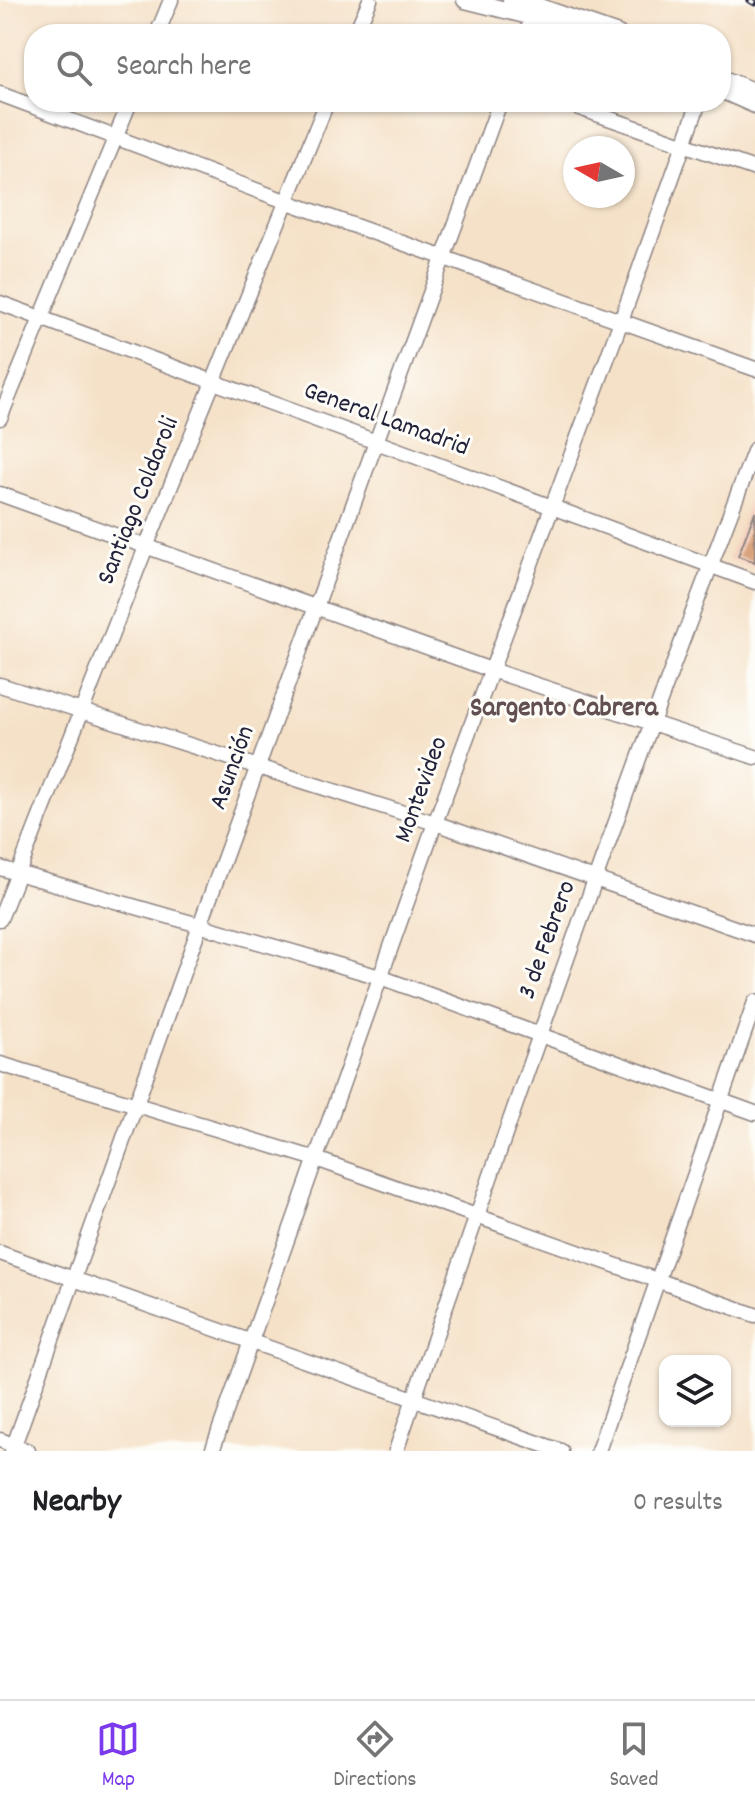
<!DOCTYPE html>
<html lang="en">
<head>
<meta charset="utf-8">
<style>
  body { margin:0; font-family:Dekko,sans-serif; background:#f6f6f6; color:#202124 }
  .controls { position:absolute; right:24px; bottom:24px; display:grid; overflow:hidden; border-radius:16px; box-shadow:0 2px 6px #0004 }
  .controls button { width:72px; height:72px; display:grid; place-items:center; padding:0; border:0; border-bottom:2px solid #e0e0e0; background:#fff; color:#202124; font:40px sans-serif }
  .compass { position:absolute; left:563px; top:136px; width:72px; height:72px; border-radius:50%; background:#fff; box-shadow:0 2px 6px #0004; rotate:279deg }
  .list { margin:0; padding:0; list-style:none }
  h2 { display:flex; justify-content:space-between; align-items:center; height:104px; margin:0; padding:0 32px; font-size:34px }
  h2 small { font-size:26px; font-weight:400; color:#757577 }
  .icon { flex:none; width:44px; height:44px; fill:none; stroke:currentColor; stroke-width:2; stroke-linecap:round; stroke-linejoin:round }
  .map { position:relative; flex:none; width:755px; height:1451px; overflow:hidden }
  .search { position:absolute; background:#fff; box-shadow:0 2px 6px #0004; left:24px; right:24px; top:24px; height:88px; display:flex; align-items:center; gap:20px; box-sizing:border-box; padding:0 28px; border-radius:32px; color:#757577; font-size:30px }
  .sheet { height:248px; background:#fff }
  nav { display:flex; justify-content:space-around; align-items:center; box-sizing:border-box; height:112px; border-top:2px solid #e0e0e0; background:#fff; font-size:22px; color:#757577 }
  nav a { display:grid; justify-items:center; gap:4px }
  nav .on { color:#7c3aed }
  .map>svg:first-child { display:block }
  .built { fill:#f5d3c1 }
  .building { fill:#d8a27b }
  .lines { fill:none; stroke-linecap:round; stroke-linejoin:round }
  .minor-casing { stroke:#8c8281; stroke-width:17 }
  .major-casing { stroke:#8c8281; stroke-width:19 }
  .minor { stroke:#fff; stroke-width:14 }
  .major { stroke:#fff; stroke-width:16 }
  .rail-casing { stroke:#22223b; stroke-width:7 }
  .rail { stroke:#fdfcf7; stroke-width:4; stroke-dasharray:12; stroke-linecap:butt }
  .labels { text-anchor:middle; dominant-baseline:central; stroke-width:6; stroke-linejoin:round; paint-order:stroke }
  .street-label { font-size:26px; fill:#22223b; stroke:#fdfcf7 }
  .neighbourhood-label { font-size:28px; font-weight:bold; fill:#624f51; stroke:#fdfcf7 }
</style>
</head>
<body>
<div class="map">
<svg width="755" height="1451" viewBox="0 0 755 1451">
  <rect width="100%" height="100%" fill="#fdfcf7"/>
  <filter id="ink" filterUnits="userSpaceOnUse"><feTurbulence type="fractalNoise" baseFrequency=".0125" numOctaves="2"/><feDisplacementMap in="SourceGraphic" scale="16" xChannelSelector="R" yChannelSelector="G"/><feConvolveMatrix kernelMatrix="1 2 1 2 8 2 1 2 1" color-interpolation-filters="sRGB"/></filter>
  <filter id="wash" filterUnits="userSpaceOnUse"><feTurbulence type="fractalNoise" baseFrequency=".006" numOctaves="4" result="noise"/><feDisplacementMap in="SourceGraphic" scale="32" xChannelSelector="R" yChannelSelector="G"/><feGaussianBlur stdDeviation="1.8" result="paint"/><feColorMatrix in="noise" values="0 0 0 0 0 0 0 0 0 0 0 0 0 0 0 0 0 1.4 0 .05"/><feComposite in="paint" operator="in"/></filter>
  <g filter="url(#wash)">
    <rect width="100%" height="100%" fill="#f5e1c7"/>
    <path class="built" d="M755 487V569L728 559Z"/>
    <g id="blocks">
      <path class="building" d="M755 512V562L738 556Z"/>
    </g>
  </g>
  <g filter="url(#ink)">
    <use href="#blocks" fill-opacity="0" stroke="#8c8281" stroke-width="2"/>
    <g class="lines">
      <defs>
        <g id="minor">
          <path d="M157 34 171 0"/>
          <path d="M355 34 370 0"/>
          <path d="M526 34 536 8"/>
          <path d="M0 94 285 201 755 369"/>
          <path d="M562 102 755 169"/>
          <path d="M0 303 755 582"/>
          <path d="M0 418 130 102"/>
          <path d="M0 494 491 670 755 757"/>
          <path d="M0 685 435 823 755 935"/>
          <path d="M0 868 380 977 755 1113"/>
          <path d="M0 919 146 547 327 102"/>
          <path d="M0 1064 316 1159 755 1315"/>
          <path d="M0 1253 561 1451"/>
          <path d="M0 1440 28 1451"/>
          <path d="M12 1451 200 925 500 102"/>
          <path d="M212 1451 435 823 621 321 699 102"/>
          <path d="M396 1451C511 1115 627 780 755 449"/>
          <path d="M598 1451 755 1002"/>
        </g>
        <g id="major">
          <path d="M465 0 533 17 581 34"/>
          <path d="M511 0 537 6 618 34"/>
          <path d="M721 78 755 92"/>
          <path d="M721 90 755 105"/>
        </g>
      </defs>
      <use href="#minor" class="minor-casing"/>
      <use href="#major" class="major-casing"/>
      <use href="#minor" class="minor"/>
      <use href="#major" class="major"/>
      <defs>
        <path id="rail" d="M750 0 755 3"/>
      </defs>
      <use href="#rail" class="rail-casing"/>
      <use href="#rail" class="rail"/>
    </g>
  </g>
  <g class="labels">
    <g class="street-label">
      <text transform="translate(386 420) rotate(20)">General Lamadrid</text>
      <text transform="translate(139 501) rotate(-68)">Santiago Coldaroli</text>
      <text transform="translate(233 768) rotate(-70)">Asunción</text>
      <text transform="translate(422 790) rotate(-70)">Montevideo</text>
      <text transform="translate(548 940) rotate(-70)">3 de Febrero</text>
    </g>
    <g class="neighbourhood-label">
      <text x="564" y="710">Sargento Cabrera</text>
    </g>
  </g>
</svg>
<div class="controls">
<button><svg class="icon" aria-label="layers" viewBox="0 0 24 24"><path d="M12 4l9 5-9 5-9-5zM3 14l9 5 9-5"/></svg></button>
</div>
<svg class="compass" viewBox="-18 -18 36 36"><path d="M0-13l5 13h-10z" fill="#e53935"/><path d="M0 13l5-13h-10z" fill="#757577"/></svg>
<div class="search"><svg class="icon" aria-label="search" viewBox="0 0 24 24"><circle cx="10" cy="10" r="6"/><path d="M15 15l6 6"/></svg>Search here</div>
</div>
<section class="sheet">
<h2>Nearby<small>0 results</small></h2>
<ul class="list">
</ul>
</section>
<nav>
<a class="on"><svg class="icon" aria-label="map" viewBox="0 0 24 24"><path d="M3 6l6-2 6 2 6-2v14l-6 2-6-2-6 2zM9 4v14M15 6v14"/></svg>Map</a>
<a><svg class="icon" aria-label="directions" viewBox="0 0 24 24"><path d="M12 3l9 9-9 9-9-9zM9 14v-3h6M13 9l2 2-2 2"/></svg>Directions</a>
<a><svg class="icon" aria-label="saved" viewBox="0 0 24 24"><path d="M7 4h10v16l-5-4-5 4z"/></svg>Saved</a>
</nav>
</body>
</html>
